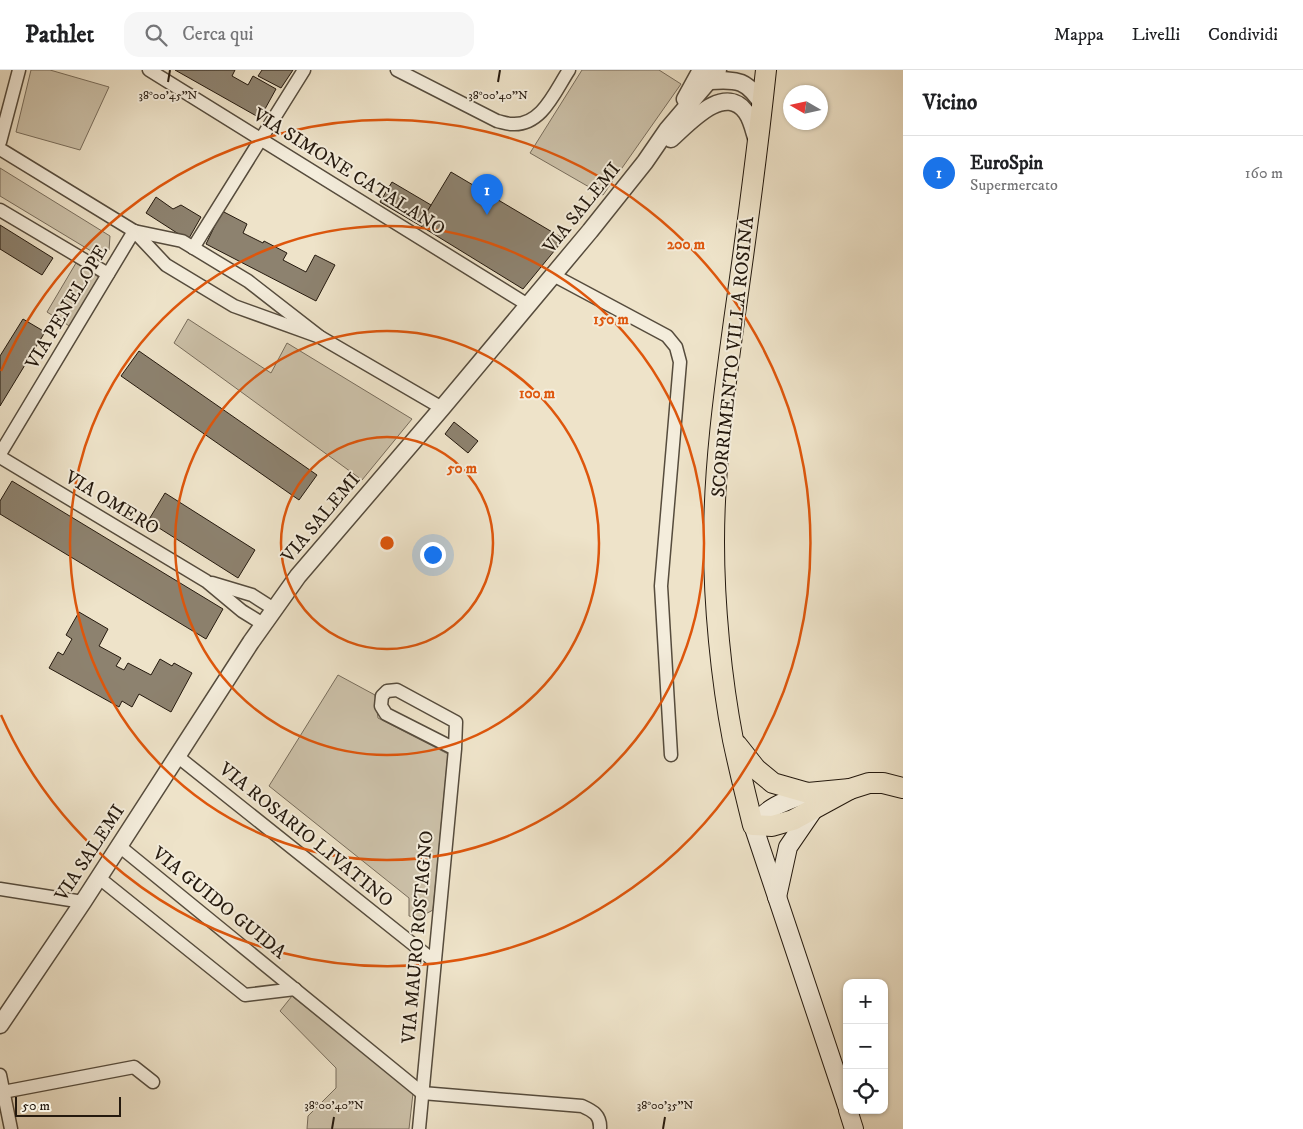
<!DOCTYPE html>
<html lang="it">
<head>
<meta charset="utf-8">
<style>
  body { margin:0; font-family:"IM FELL DW Pica",serif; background:#f6f6f6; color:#202124 }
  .controls { position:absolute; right:15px; bottom:15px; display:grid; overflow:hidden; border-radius:10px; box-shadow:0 1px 4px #0004 }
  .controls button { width:45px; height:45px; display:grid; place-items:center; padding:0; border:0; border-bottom:1px solid #e0e0e0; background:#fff; color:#202124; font:25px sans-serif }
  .compass { position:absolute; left:783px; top:15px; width:45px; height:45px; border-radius:50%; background:#fff; box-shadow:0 1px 4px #0004; rotate:279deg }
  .scale { position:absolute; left:15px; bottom:12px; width:106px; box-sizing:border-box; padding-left:5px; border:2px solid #24190e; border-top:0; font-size:14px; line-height:18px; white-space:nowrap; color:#24190e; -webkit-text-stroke:4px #f4eddc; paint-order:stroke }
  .you { position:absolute; left:432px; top:484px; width:18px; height:18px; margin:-12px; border:4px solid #fff; border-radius:50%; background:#1a73e8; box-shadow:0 0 0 8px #1a73e833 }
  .badge { display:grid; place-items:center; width:32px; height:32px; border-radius:50%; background:#1a73e8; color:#fff; font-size:16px; font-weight:700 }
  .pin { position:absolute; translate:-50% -41px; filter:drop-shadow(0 1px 2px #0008) }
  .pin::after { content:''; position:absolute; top:26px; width:18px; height:15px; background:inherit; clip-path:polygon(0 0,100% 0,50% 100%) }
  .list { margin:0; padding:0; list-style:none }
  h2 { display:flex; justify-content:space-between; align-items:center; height:65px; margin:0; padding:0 20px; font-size:21px }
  h2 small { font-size:16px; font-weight:400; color:#757577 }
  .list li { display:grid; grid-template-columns:32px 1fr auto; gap:15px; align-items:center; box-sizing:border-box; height:75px; padding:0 20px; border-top:1px solid #e0e0e0 }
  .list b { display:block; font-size:19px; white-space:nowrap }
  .list p { margin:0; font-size:16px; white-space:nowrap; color:#757577 }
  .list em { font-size:16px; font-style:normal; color:#757577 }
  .icon { flex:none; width:28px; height:28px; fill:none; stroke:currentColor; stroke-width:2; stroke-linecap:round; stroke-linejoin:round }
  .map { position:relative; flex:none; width:903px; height:1059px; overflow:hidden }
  header { display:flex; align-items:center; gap:30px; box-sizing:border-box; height:70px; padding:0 25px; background:#fff; border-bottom:1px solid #e0e0e0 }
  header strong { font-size:24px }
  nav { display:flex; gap:28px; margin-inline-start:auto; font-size:18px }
  .search { width:350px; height:45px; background:#f6f6f6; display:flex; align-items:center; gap:12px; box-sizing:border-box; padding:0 18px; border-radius:15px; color:#757577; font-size:19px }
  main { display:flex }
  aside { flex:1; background:#fff }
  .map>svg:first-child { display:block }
  .green { fill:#ccc1a9; stroke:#786d5c }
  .building { fill:#8d826f; stroke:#24190e }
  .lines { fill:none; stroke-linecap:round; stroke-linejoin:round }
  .minor-casing { stroke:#564c3d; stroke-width:15 }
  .tertiary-casing { stroke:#564c3d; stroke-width:19 }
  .secondary-casing { stroke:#24190e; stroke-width:20 }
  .primary-casing { stroke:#24190e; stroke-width:22 }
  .minor { stroke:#f4eddc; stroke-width:12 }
  .tertiary { stroke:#f4eddc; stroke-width:16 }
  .secondary { stroke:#f4eddc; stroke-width:18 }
  .primary { stroke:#eee3c9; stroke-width:20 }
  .ticks { fill:none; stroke:#24190e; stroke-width:2 }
  .ring { fill:none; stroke:#de560c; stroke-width:2.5 }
  .labels { text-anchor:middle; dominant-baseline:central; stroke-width:4; stroke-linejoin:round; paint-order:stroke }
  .street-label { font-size:19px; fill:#24190e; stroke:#f4eddc }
  .ticks-label { font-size:12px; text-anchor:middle; fill:#24190e; stroke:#f4eddc; stroke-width:4; stroke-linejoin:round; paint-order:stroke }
  .centre { fill:#de560c; stroke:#f4eddc; stroke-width:2.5 }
  .ring-label { font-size:15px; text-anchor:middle; font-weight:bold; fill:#de560c; stroke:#f4eddc; stroke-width:4; stroke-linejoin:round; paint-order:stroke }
</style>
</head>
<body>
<header>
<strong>Pathlet</strong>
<div class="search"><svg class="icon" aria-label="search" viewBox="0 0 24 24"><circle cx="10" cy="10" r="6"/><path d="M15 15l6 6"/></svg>Cerca qui</div>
<nav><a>Mappa</a><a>Livelli</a><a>Condividi</a></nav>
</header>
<main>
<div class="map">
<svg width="903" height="1059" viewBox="0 0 903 1059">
  <rect width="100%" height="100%" fill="#eee3c9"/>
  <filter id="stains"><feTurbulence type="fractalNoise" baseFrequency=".004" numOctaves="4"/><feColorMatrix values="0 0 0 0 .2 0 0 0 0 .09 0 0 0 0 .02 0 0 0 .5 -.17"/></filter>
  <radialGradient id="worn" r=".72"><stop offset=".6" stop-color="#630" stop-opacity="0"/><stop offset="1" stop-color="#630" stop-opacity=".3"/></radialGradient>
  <g class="green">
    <path d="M31 0H50L109 17 80 80 16 62Z"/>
    <path d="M582 0H659L681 14 603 125 530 83Z"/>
    <path d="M0 98 110 166 109 180 96 184 0 126Z"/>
    <path d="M76 193 100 208 71 257 47 242Z"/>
    <path d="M188 249 271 303 287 273 412 349 362 410 174 273Z"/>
    <path d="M338 605 375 625 378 648 448 684 433 840 418 848 409 846V828L269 716Z"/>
    <path d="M292 926 413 1023 409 1059H307L308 1046 336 1018V998L280 941Z"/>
  </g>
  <g class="building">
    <path d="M175 0H235L232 6 248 15 253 6 276 19 260 48Z"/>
    <path d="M262 0H293L281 18 258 6Z"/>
    <path d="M451 102 564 169 523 219 419 155Z"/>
    <path d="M392 112 431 135 419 155 380 132Z"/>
    <path d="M156 127 173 139 181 135 201 147 188 170 146 143Z"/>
    <path d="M222 141 247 154 243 163 263 173 264 171 287 183 283 190 306 202 315 185 335 195 316 231 206 174Z"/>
    <path d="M0 155 53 188 42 205 0 179Z"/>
    <path d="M23 249 45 262 0 336V286Z"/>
    <path d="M139 281 317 405 299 430 121 306Z"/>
    <path d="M454 352 478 371 468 383 445 364Z"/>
    <path d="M12 411 223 539 206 569 0 444V431Z"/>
    <path d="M165 423 255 480 238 508 148 451Z"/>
    <path d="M79 542 108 559 99 576 121 588 116 596 124 600 128 593 151 605 160 589 172 596 174 593 192 603 171 642 139 624 132 637 122 631 119 637 49 598 58 582 63 585 72 569 66 565Z"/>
  </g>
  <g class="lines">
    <defs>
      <g id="minor">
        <path d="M149 0 528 235"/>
        <path d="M397 0 497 51C502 52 507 54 512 54 542 56 555 21 569 0"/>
        <path d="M0 72 19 0"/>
        <path d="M0 79 134 161 166 195 234 236 320 267"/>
        <path d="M0 140 108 204"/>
        <path d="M134 161 182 171 248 211 320 267 442 338"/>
        <path d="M193 178 304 0"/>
        <path d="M553 205 667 266 676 277 680 292 661 516 671 685"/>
        <path d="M0 384 134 161"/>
        <path d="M0 387 206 511 242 541 263 554"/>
        <path d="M212 513 252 525 274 539"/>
        <path d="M177 686 434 891"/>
        <path d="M118 775 422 1023 582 1036C593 1041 601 1045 600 1059"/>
        <path d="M98 807 245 925 295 919"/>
        <path d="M0 819 83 832"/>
        <path d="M0 1005 11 1059"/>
        <path d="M3 1022 134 997 153 1012"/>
        <path d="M419 1059 455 679 456 652 397 620 387 621 382 626 381 636 386 644 455 679"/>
      </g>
      <g id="tertiary">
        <path d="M710 11C738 9 747 10 763 35"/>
        <path d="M685 29 701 0"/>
        <path d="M671 69C689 53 724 13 746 42 752 50 754 62 757 71"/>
        <path d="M0 955 83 832 251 572 298 506 442 338 590 161 645 92 667 60 718 0"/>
      </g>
      <g id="secondary">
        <path d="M808 723C783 732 771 735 753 755L847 1036"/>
        <path d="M777 827 788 777 814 739"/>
        <path d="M848 1040 854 1059"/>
      </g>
      <g id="primary">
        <path d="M766 0C757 84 746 167 734 251 724 324 714 398 714 472 714 534 721 608 733 670 739 698 746 727 753 755L772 756 793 750 850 719"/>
        <path d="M737 675 756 699 773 713 808 723 850 719 869 713H883L903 718"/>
      </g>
    </defs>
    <use href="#minor" class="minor-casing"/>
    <use href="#tertiary" class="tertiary-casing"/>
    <use href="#secondary" class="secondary-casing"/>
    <use href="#primary" class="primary-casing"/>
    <use href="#minor" class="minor"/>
    <use href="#tertiary" class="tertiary"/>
    <use href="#secondary" class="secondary"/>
    <use href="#primary" class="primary"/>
  </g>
  <path class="ticks" d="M168 12 170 0M498 12 500 0M332 1059 334 1047M663 1059 665 1047"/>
  <g class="ring">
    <circle cx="387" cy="473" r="106"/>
    <circle cx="387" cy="473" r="212"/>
    <circle cx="387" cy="473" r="317"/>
    <path d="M1 301A423 423 0 1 1 1 645"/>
  </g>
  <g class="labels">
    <g class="street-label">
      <text transform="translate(349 102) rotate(32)">VIA SIMONE CATALANO</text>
      <text transform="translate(582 138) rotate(-51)">VIA SALEMI</text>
      <text transform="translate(67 237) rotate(-59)">VIA PENELOPE</text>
      <text transform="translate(733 287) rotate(-84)">SCORRIMENTO VILLA ROSINA</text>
      <text transform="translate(112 433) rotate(31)">VIA OMERO</text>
      <text transform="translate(321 448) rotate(-50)">VIA SALEMI</text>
      <text transform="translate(306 765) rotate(39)">VIA ROSARIO LIVATINO</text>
      <text transform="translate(90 783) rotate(-57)">VIA SALEMI</text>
      <text transform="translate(219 833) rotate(39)">VIA GUIDO GUIDA</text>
      <text transform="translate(418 867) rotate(-85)">VIA MAURO ROSTAGNO</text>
    </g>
  </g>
  <g class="ticks-label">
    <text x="168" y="29">38°00'45"N</text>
    <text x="498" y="29">38°00'40"N</text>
    <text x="334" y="1039">38°00'40"N</text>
    <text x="665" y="1039">38°00'35"N</text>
  </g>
  <circle cx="387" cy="473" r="8" class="centre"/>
  <g class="ring-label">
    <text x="686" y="179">200 m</text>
    <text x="611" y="254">150 m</text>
    <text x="537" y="328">100 m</text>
    <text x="462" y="403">50 m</text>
  </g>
  <rect width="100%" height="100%" filter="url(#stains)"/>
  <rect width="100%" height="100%" fill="url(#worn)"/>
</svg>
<div class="controls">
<button>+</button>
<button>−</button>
<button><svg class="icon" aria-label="locate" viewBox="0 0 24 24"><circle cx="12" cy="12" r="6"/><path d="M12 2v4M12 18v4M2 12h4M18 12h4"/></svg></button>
</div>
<svg class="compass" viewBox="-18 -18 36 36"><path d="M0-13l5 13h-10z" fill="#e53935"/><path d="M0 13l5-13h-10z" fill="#757577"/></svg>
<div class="scale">50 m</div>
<div class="you"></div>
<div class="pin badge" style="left:487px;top:145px">1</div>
</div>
<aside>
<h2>Vicino<small></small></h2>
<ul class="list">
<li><span class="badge">1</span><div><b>EuroSpin</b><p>Supermercato</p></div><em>160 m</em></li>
</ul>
</aside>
</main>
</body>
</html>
